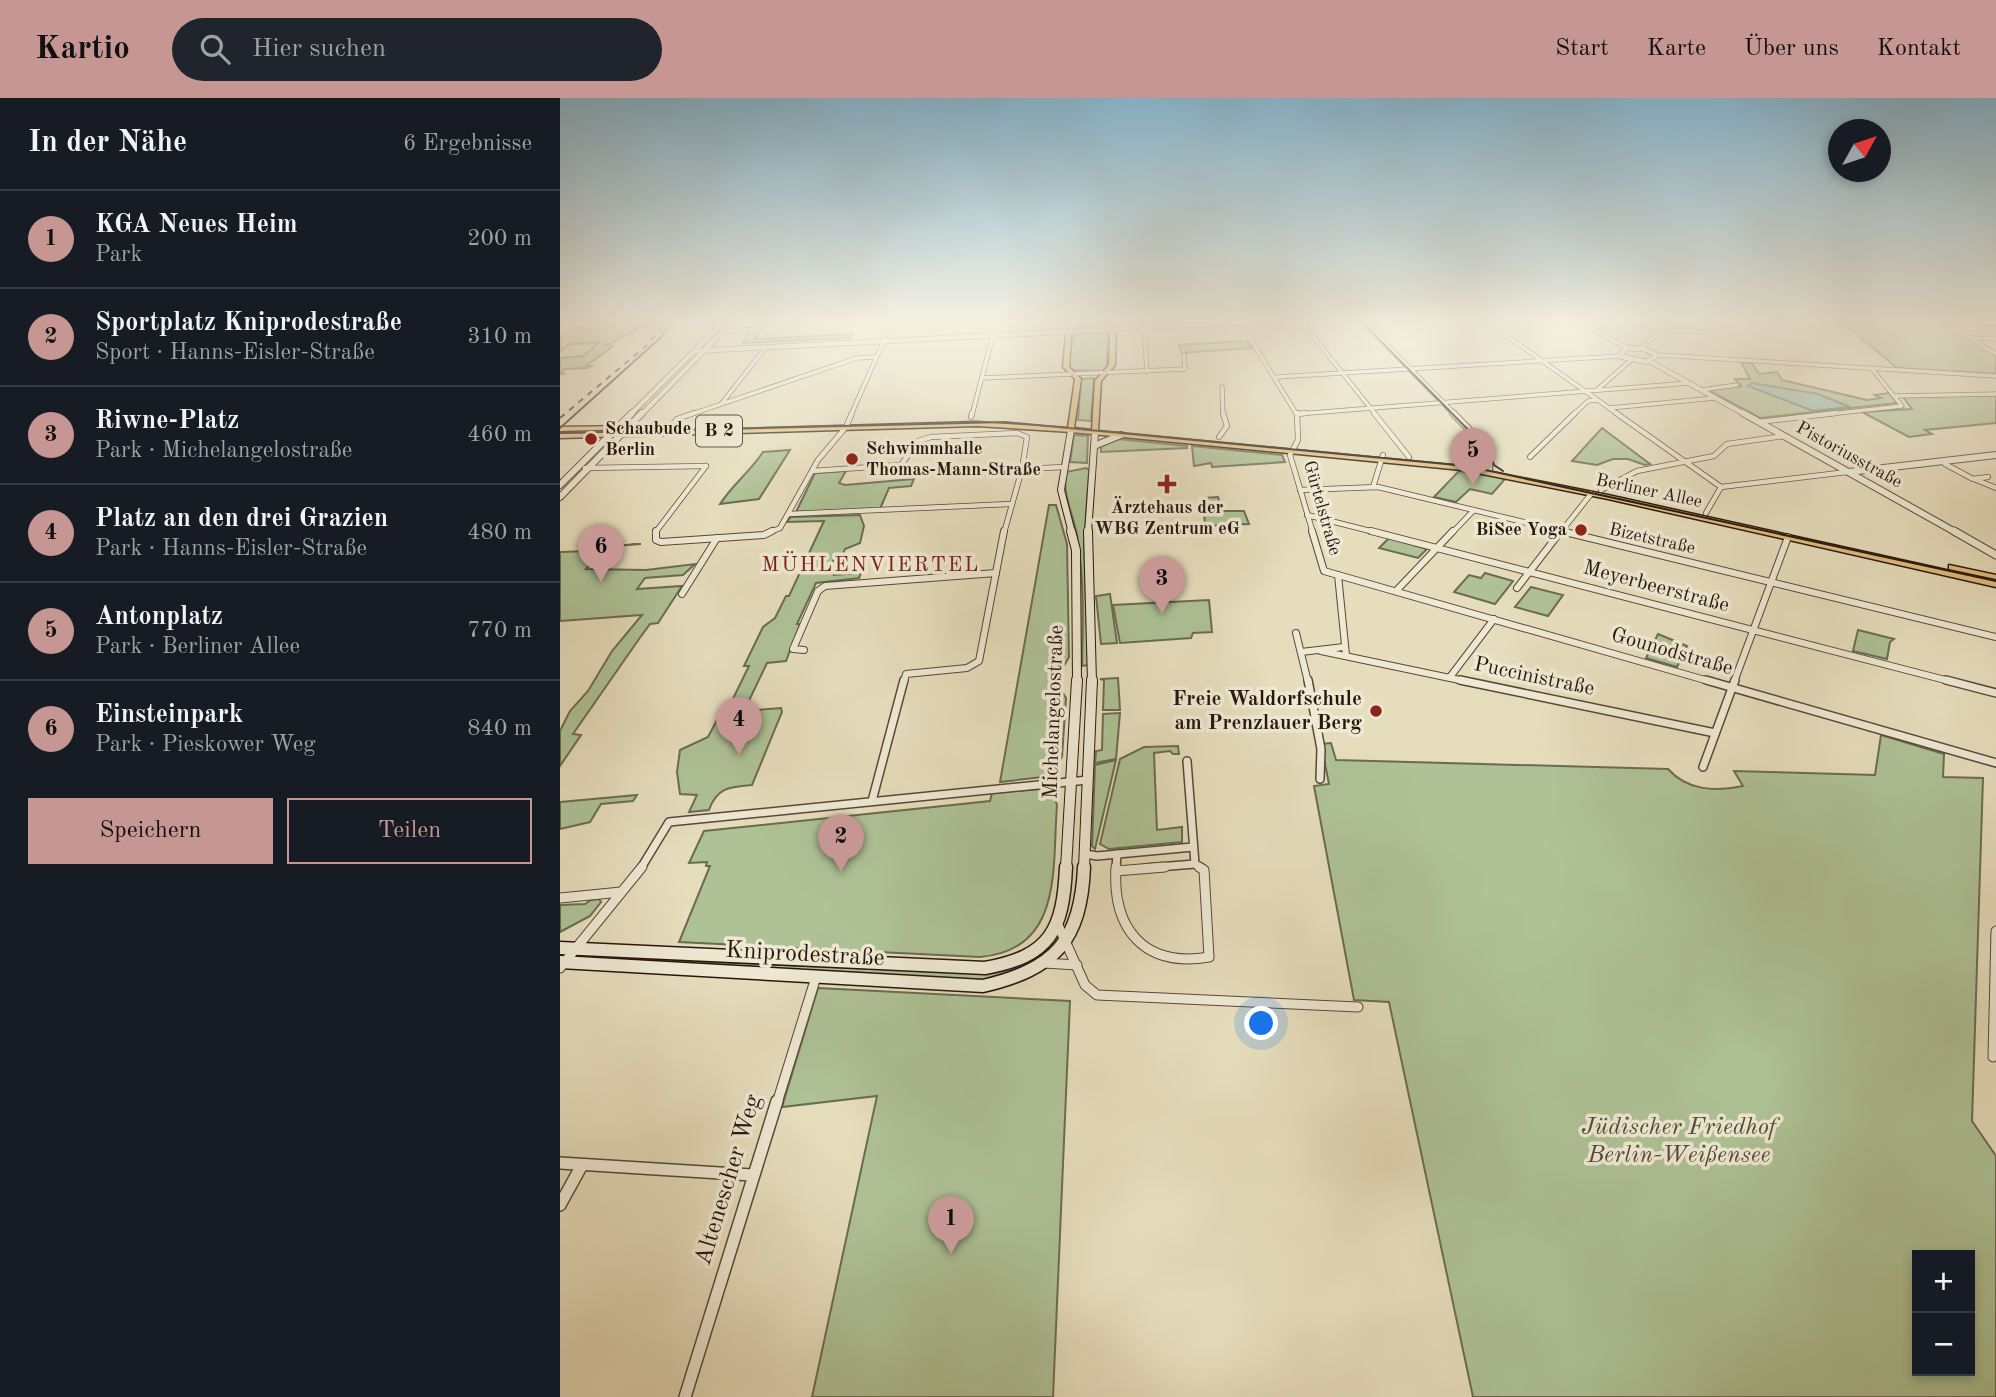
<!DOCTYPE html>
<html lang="de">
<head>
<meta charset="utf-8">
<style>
  body { margin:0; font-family:"Old Standard TT",serif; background:#20242c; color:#f1f3f6 }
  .controls { position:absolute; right:21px; bottom:21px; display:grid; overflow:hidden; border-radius:0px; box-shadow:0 4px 10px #0003 }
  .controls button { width:63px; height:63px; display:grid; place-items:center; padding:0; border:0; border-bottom:2px solid #363941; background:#171b24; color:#f1f3f6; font:35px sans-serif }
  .compass { position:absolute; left:1268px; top:21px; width:63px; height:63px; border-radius:50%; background:#171b24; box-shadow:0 4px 10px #0003; rotate:50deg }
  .you { position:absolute; left:702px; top:926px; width:24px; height:24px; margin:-18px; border:5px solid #fff; border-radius:50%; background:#1a73e8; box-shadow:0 0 0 10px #1a73e833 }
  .badge { display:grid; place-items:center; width:46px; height:46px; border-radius:50%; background:#c59692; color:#111; font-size:23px; font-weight:700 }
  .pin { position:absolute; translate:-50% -58px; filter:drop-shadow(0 2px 4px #0008) }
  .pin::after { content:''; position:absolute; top:37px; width:24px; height:21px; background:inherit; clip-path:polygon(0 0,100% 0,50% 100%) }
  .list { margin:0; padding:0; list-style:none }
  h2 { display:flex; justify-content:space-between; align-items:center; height:91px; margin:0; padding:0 28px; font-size:30px }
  h2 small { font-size:23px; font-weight:400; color:#9ea1a6 }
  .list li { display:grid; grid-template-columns:46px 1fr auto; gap:21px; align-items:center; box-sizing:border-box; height:98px; padding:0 28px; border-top:2px solid #363941 }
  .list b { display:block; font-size:26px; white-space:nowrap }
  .list p { margin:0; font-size:23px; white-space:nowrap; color:#9ea1a6 }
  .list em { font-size:23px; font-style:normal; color:#9ea1a6 }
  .actions { display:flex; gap:14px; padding:21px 28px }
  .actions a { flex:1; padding:16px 0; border:2px solid #c59692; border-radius:0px; text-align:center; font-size:24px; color:#c59692 }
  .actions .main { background:#c59692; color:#111 }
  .icon { flex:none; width:38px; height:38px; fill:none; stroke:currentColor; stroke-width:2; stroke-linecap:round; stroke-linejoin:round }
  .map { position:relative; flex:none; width:1436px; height:1299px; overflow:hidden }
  header { display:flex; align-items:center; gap:42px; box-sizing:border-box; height:98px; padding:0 35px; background:#c59692; color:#111 }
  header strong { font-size:33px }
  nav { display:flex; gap:38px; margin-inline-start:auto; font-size:24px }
  .search { width:490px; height:63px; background:#20242c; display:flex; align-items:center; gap:18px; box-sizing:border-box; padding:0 24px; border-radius:38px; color:#9ea1a6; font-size:26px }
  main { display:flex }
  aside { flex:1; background:#171b24 }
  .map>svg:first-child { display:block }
  .green { fill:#aec296; stroke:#6a6c52; stroke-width:2; fill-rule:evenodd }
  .water { fill:#96bcaf; stroke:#697a6f; stroke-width:2 }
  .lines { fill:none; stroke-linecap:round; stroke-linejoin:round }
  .minor-far5-casing { stroke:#56483a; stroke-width:5 }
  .minor-far4-casing { stroke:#56483a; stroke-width:6 }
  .minor-far3-casing { stroke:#56483a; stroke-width:8 }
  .minor-far2-casing { stroke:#56483a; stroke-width:10 }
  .minor-far1-casing { stroke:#56483a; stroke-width:11 }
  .minor-casing { stroke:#56483a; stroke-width:14 }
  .tertiary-far2-casing { stroke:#56483a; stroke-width:6 }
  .tertiary-far1-casing { stroke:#56483a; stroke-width:8 }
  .tertiary-casing { stroke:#56483a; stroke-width:9 }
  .secondary-far3-casing { stroke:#26170f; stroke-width:8 }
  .secondary-far2-casing { stroke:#26170f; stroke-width:10 }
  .secondary-far1-casing { stroke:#26170f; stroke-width:12 }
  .secondary-casing { stroke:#26170f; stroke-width:15 }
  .primary-casing { stroke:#26170f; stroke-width:3 }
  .minor-far5 { stroke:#efe9d3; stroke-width:3.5 }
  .minor-far4 { stroke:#efe9d3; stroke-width:4.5 }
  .minor-far3 { stroke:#efe9d3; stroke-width:6 }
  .minor-far2 { stroke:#efe9d3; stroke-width:7 }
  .minor-far1 { stroke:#efe9d3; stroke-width:9 }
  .minor { stroke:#efe9d3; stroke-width:11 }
  .tertiary-far2 { stroke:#efe9d3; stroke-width:4.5 }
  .tertiary-far1 { stroke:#efe9d3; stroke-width:6 }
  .tertiary { stroke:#efe9d3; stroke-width:7 }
  .secondary-far3 { stroke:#efe9d3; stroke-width:6 }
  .secondary-far2 { stroke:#efe9d3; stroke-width:8 }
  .secondary-far1 { stroke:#efe9d3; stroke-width:10 }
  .secondary { stroke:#efe9d3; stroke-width:12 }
  .primary { fill:#e3be7e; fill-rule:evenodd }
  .tram { stroke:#26170f; stroke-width:2 }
  .rail { stroke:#26170f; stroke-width:2; stroke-dasharray:6 6; stroke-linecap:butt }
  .poi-dot { fill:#8f2418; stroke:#efe9d3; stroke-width:2.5 }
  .labels { text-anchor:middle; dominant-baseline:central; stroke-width:7; stroke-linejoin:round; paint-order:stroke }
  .far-poi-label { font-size:18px; font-weight:bold; fill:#26170f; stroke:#efe9d3; text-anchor:start }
  .far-street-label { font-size:18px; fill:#26170f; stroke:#efe9d3 }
  .shield { fill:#efe9d3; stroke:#62564a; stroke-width:2 }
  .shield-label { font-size:19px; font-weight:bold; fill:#26170f }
  .far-quarter-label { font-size:21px; letter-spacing:2px; fill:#7a1f14; stroke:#efe9d3 }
  .street-label { font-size:21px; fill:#26170f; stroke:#efe9d3 }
  .poi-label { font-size:21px; font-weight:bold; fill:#26170f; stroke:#efe9d3; text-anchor:end }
  .near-street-label { font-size:24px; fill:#26170f; stroke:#efe9d3 }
  .near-park-label { font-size:24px; font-style:italic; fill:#4f4a38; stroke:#efe9d3 }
</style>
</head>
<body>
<header>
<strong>Kartio</strong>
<div class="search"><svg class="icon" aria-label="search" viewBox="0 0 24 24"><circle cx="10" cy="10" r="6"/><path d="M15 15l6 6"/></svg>Hier suchen</div>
<nav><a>Start</a><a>Karte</a><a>Über uns</a><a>Kontakt</a></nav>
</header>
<main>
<aside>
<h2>In der Nähe<small>6 Ergebnisse</small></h2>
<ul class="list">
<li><span class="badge">1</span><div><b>KGA Neues Heim</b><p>Park</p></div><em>200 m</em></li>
<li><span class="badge">2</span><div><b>Sportplatz Kniprodestraße</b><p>Sport · Hanns-Eisler-Straße</p></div><em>310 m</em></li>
<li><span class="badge">3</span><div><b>Riwne-Platz</b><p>Park · Michelangelostraße</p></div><em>460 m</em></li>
<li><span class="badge">4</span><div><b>Platz an den drei Grazien</b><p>Park · Hanns-Eisler-Straße</p></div><em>480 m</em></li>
<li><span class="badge">5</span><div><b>Antonplatz</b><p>Park · Berliner Allee</p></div><em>770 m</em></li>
<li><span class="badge">6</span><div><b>Einsteinpark</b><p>Park · Pieskower Weg</p></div><em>840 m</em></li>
</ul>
<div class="actions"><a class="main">Speichern</a><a>Teilen</a></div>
</aside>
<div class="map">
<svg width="1436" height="1299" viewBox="0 0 1436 1299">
  <rect width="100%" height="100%" fill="#e6ddbc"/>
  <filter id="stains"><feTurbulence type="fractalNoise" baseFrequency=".00286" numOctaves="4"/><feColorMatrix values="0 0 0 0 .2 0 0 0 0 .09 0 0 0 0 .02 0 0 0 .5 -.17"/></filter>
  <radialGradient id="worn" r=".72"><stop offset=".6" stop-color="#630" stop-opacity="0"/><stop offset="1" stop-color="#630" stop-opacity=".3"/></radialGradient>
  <g class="green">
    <path d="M35 222H50L43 226 65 222H102L99 226 79 230 47 247 53 248 26 268H31L28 270 4 271 1 275 5 276H0V260L23 258 38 245 10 246 0 254V239Z"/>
    <path d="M1280 222 1382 224 1436 257V276L1337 270Z"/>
    <path d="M191 232H201L195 241 293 236 290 240 183 245Z"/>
    <path d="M548 234 547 270 541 273 511 272 508 262 514 236Z"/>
    <path d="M687 243 692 250 622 255 619 247Z"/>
    <path d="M1181 264 1192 265 1199 276 1217 274 1222 282 1307 302 1321 300 1315 297 1329 295 1337 305 1200 320 1148 292 1181 288 1175 281H1190Z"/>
    <path d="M534 280 531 323 518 322 521 281Z"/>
    <path d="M1436 297V325L1365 332 1372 336 1349 339 1302 314 1352 311 1343 299Z"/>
    <path d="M1042 330 1090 366 1085 367 1068 361H1053L1037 367 1012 363Z"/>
    <path d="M514 337 528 338 527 365 510 364Z"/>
    <path d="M558 341 627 348V350L541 354V348Z"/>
    <path d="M632 348 722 357 725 364 652 369 651 365 634 368Z"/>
    <path d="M230 352 199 401 160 406C174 385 189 375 203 354Z"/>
    <path d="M526 370 529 372 524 448 528 567 522 568C523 526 524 483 518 443 515 418 502 400 506 374Z"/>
    <path d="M286 373 279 385 285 387 354 381 351 388 329 390 320 411 236 414 255 375Z"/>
    <path d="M899 373 946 380 932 396 910 391 896 404 874 399Z"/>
    <path d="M658 399 662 413H684L689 426 645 428 643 400Z"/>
    <path d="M489 407H496L507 446 509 559 501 573 499 589 506 600 502 659 491 678 440 684Z"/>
    <path d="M300 417 304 428 300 445 285 451 281 461H274L269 473H275L274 477 301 475 299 480 256 485 237 526H240L226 563 207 565 184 613 221 610 222 614 192 687C170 689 157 689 149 712L129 714 137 697 120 696 117 674 120 652 148 639 157 622 163 621 189 568H184L203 529 215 520 226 498H229L264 423 226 424 231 419Z"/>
    <path d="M829 440 867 451 858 460 819 450Z"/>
    <path d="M81 446 44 449 26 471 86 472 135 466 123 477 85 480 77 491 122 488 98 525 90 526 79 541 13 636 21 637 0 668V633L10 613 28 593 52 553 82 517 0 523V454L30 453 34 449Z"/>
    <path d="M925 475 953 483 935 506 894 494 909 477 921 480Z"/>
    <path d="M971 489 1003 497 988 518 955 509Z"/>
    <path d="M550 496 557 545 541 546 536 498Z"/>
    <path d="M649 502 652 534 633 535 631 540 560 545 553 507Z"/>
    <path d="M1298 532 1334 541 1330 544 1327 561 1293 553Z"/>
    <path d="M1098 536 1127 548 1117 569 1086 560Z"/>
    <path d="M558 580 560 612H543L544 582 540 581Z"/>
    <path d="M560 615 556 661 535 665 536 653 542 652 543 616Z"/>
    <path d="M1321 637 1384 656 1383 679 1423 680 1412 1023 1436 1058V1299H913L829 904 794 902 754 688 769 686 761 646 771 645 776 662 1108 671C1127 692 1153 694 1183 688L1174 673 1315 677ZM1357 1157H1410V1273H1357Z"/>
    <path d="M618 648 619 656H613L610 653 594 655 597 732 622 729V744L549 751 540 746 560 661 584 649Z"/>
    <path d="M556 662 535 751 532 748 535 667Z"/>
    <path d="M491 690 497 707C492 769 504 852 420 859L119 844 150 768H146L147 764 129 765 144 733 430 703 432 695Z"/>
    <path d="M77 697 73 703 41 706 30 724 0 731V704Z"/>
    <path d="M31 802 39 801 41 804 30 818 0 834V807L25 806Z"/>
    <path d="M497 835 500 843C476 866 454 874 423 882L48 863 50 860 422 875Z"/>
    <path d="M258 890 510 903 493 1299H252L317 998 222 1009Z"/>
  </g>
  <path class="water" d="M1192 285 1258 296 1290 309 1253 313 1188 288Z"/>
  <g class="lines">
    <defs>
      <g id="minor-far5">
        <path d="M679 222 737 317"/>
        <path d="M740 222 816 317"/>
        <path d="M924 222 1059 317"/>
        <path d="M1382 223 1436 256"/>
        <path d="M584 230 587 273"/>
        <path d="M1101 232 1150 234"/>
        <path d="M164 233 201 231"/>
        <path d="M1412 240 1436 241"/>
        <path d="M1081 251 1112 222"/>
        <path d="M1098 257 1436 278"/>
        <path d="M717 279 1059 258"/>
        <path d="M422 280 625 271 624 257"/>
        <path d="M662 289 663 317"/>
        <path d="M1038 291 1071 262"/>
        <path d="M1141 292 1177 287"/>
        <path d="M1336 298 1436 296"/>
        <path d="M162 305 206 249"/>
        <path d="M1050 310 1155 300"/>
        <path d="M737 316 1130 285"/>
        <path d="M129 317 297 260 316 259"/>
        <path d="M291 317 333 222"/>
        <path d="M412 317 437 222"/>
        <path d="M1013 317 1028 303 1037 302"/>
        <path d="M1261 317 1342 308 1312 271"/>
      </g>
      <g id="minor-far4">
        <path d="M737 315 738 342 730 357 753 435"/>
        <path d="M814 315 849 359"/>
        <path d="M1056 315 1161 389"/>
        <path d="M737 316 746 315"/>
        <path d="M411 319 412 315"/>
        <path d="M1198 324 1276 315"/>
        <path d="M111 328 117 321 134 315"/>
        <path d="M659 339 667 328 663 315"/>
        <path d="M970 359 1015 315"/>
        <path d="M1385 366 1413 381 1428 379"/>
        <path d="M25 370 146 368"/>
        <path d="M462 371 504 369"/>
        <path d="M252 373 341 367 358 343 371 339 457 335 467 339 462 371 444 435"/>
        <path d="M1414 381 1436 390"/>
        <path d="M813 389 823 357"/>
        <path d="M1161 389 1287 374"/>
        <path d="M740 392 818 389 1009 435"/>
        <path d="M1041 392 1077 373 1154 358 1167 346 1224 338"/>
        <path d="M1146 415 1161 389"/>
        <path d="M229 416 450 406"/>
        <path d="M747 417 818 435"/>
        <path d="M95 435 146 368"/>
        <path d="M208 435 220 430 258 362 286 329 292 315"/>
        <path d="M892 435 914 412"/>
        <path d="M1000 435 1031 396"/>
      </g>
      <g id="minor-far3">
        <path d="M96 433V442L101 444 204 437 212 433"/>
        <path d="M752 433 764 473 778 477 786 557"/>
        <path d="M811 433 1393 584"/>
        <path d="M1001 433 1436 539"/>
        <path d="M778 477 1152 584"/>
        <path d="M957 490 1001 433"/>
        <path d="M836 493 893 433"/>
        <path d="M122 496 157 440"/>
        <path d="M736 535 748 584"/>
        <path d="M244 552 233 551 258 493 265 488 436 475"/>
        <path d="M761 553 909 584"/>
        <path d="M741 554 784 549"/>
        <path d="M890 579 934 521"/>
        <path d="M344 584 346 576 407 570 419 563 444 433"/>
        <path d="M1174 584 1228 439"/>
      </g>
      <g id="minor-far2">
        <path d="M748 582 761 651 760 681"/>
        <path d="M900 582 1155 635"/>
        <path d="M1146 582 1436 665"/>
        <path d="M1386 582 1436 595"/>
        <path d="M627 663 635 766 642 770"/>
        <path d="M1143 669 1175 582"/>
        <path d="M312 703 344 582"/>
        <path d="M525 756 537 758 633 749"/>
        <path d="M81 770 109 724 528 682"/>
        <path d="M556 770 557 756"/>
        <path d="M585 770 635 766"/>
      </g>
      <g id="minor-far1">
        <path d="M556 769C552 831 584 870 649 859L644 772 639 769"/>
        <path d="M556 773 605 769"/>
        <path d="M0 800 61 794"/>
        <path d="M498 827 525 887 537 897 798 909"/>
        <path d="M484 865 517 867"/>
        <path d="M0 870 82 769"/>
        <path d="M1433 959 1436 833"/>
        <path d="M217 1005 256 879"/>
      </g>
      <g id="minor">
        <path d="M0 1065 192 1077"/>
        <path d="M0 1107 22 1067"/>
        <path d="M125 1299 217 1003"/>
      </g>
      <g id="tertiary-far2">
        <path d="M802 222 895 317"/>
        <path d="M1017 222 1067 250"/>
        <path d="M1371 222 1436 225"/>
        <path d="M1067 250 1084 251 1098 257 1086 264 1059 258Z"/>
        <path d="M134 253 731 222"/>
        <path d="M1091 264 1186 317"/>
        <path d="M70 317 165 222"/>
        <path d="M81 317 174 222"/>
      </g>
      <g id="tertiary-far1">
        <path d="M893 315 930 353 929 374"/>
        <path d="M1183 315 1397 435"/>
        <path d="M1289 374 1436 357"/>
        <path d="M0 387 72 315"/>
        <path d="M0 399 82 315"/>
      </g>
      <path id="tertiary" d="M1394 433 1436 457"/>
      <g id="secondary-far3">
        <path d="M511 332 501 392 512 435"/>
        <path d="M534 348 561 337"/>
        <path d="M528 435 535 335"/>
      </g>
      <g id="secondary-far2">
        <path d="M511 433 516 452 517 584"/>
        <path d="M528 433 532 584"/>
      </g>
      <g id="secondary-far1">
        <path d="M506 770 517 582"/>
        <path d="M524 770 532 582"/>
      </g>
      <g id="secondary">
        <path d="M0 850 425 870C491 858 503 832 506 769"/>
        <path d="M0 864 423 888C495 871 521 843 524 769"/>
      </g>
      <g id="primary">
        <path d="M521 222H525L524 231 511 238 509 269 521 281 514 330 532 332 535 283 549 267 550 237 539 228 540 222H544V227L556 236 555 267 541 283 538 333 902 368 1048 397 1436 483V489L1048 401 902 372 511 334 417 328 0 340V336L417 324 508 330 515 281 503 269 506 237 520 230Z"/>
        <path d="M69 328 70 329 67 331 0 333V329Z"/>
        <path d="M1389 467 1436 477V481L1389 471Z"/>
      </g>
    </defs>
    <use href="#minor-far5" class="minor-far5-casing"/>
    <use href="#minor-far4" class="minor-far4-casing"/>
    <use href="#minor-far3" class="minor-far3-casing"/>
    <use href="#minor-far2" class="minor-far2-casing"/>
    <use href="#minor-far1" class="minor-far1-casing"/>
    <use href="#minor" class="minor-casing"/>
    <use href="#tertiary-far2" class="tertiary-far2-casing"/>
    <use href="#tertiary-far1" class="tertiary-far1-casing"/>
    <use href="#tertiary" class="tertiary-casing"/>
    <use href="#secondary-far3" class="secondary-far3-casing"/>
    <use href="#secondary-far2" class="secondary-far2-casing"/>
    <use href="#secondary-far1" class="secondary-far1-casing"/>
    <use href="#secondary" class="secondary-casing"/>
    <use href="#primary" class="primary-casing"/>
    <use href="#minor-far5" class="minor-far5"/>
    <use href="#minor-far4" class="minor-far4"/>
    <use href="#minor-far3" class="minor-far3"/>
    <use href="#minor-far2" class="minor-far2"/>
    <use href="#minor-far1" class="minor-far1"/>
    <use href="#minor" class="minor"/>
    <use href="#tertiary-far2" class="tertiary-far2"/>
    <use href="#tertiary-far1" class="tertiary-far1"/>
    <use href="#tertiary" class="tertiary"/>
    <use href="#secondary-far3" class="secondary-far3"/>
    <use href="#secondary-far2" class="secondary-far2"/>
    <use href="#secondary-far1" class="secondary-far1"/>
    <use href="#secondary" class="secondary"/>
    <use href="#primary" class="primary"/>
    <g class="tram">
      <path d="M800 222 929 353 934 367 943 373"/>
      <path d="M0 330 99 241 113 222"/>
      <path d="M0 335 445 324 907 368 1436 483"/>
    </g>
    <path class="rail" d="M0 320 86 248 108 222"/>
  </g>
  <linearGradient id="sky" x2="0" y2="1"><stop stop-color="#87b7d1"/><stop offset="0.55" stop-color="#f4f0e1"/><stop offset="1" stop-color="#f4f0e1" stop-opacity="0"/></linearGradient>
  <rect width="1436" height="404" fill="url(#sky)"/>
  <g class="poi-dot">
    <circle cx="31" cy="341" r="7"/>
    <circle cx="292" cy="361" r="7"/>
    <path d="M603.5 375.5h7v7h7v7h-7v7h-7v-7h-7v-7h7z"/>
    <circle cx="1021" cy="432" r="7"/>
    <circle cx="816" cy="613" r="7"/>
  </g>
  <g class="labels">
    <g class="far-poi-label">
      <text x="45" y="331">Schaubude<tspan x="45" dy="21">Berlin</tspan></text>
      <text x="306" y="351">Schwimmhalle<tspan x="306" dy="21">Thomas-Mann-Straße</tspan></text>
      <text x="607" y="410" text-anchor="middle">Ärztehaus der<tspan x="607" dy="21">WBG Zentrum eG</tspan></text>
      <text x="1007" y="432" text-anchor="end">BiSee Yoga</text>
    </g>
    <g class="far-street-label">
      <text transform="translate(1289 357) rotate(29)">Pistoriusstraße</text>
      <text transform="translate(1089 393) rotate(12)">Berliner Allee</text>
      <text transform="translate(762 410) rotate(74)">Gürtelstraße</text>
      <text transform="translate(1092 441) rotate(13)">Bizetstraße</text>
    </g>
    <rect class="shield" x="136" y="317.5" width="46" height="31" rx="5"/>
    <g class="shield-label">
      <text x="159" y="333">B 2</text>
    </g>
    <g class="far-quarter-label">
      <text x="311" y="467">MÜHLENVIERTEL</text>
    </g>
    <g class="street-label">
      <text transform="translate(1096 489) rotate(15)">Meyerbeerstraße</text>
      <text transform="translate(1112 554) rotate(16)">Gounodstraße</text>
      <text transform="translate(974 579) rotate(12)">Puccinistraße</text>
      <text transform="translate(494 614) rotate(-88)">Michelangelostraße</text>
    </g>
    <g class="poi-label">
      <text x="802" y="601">Freie Waldorfschule<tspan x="802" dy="24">am Prenzlauer Berg</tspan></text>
    </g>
    <g class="near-street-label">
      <text transform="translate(245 857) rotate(3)">Kniprodestraße</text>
      <text transform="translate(169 1082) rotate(-73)">Altenescher Weg</text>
    </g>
    <g class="near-park-label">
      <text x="1119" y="1030">Jüdischer Friedhof<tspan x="1119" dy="28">Berlin-Weißensee</tspan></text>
    </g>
  </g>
  <rect width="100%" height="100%" filter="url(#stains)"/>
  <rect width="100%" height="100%" fill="url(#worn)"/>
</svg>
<div class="controls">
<button>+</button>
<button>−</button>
</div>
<svg class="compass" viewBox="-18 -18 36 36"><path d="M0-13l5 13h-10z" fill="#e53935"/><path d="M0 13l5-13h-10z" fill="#9ea1a6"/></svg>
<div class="you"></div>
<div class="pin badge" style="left:391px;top:1156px">1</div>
<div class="pin badge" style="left:281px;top:774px">2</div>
<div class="pin badge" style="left:602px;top:516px">3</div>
<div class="pin badge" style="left:179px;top:657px">4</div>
<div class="pin badge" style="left:913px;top:388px">5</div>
<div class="pin badge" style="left:41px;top:484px">6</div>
</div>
</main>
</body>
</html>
